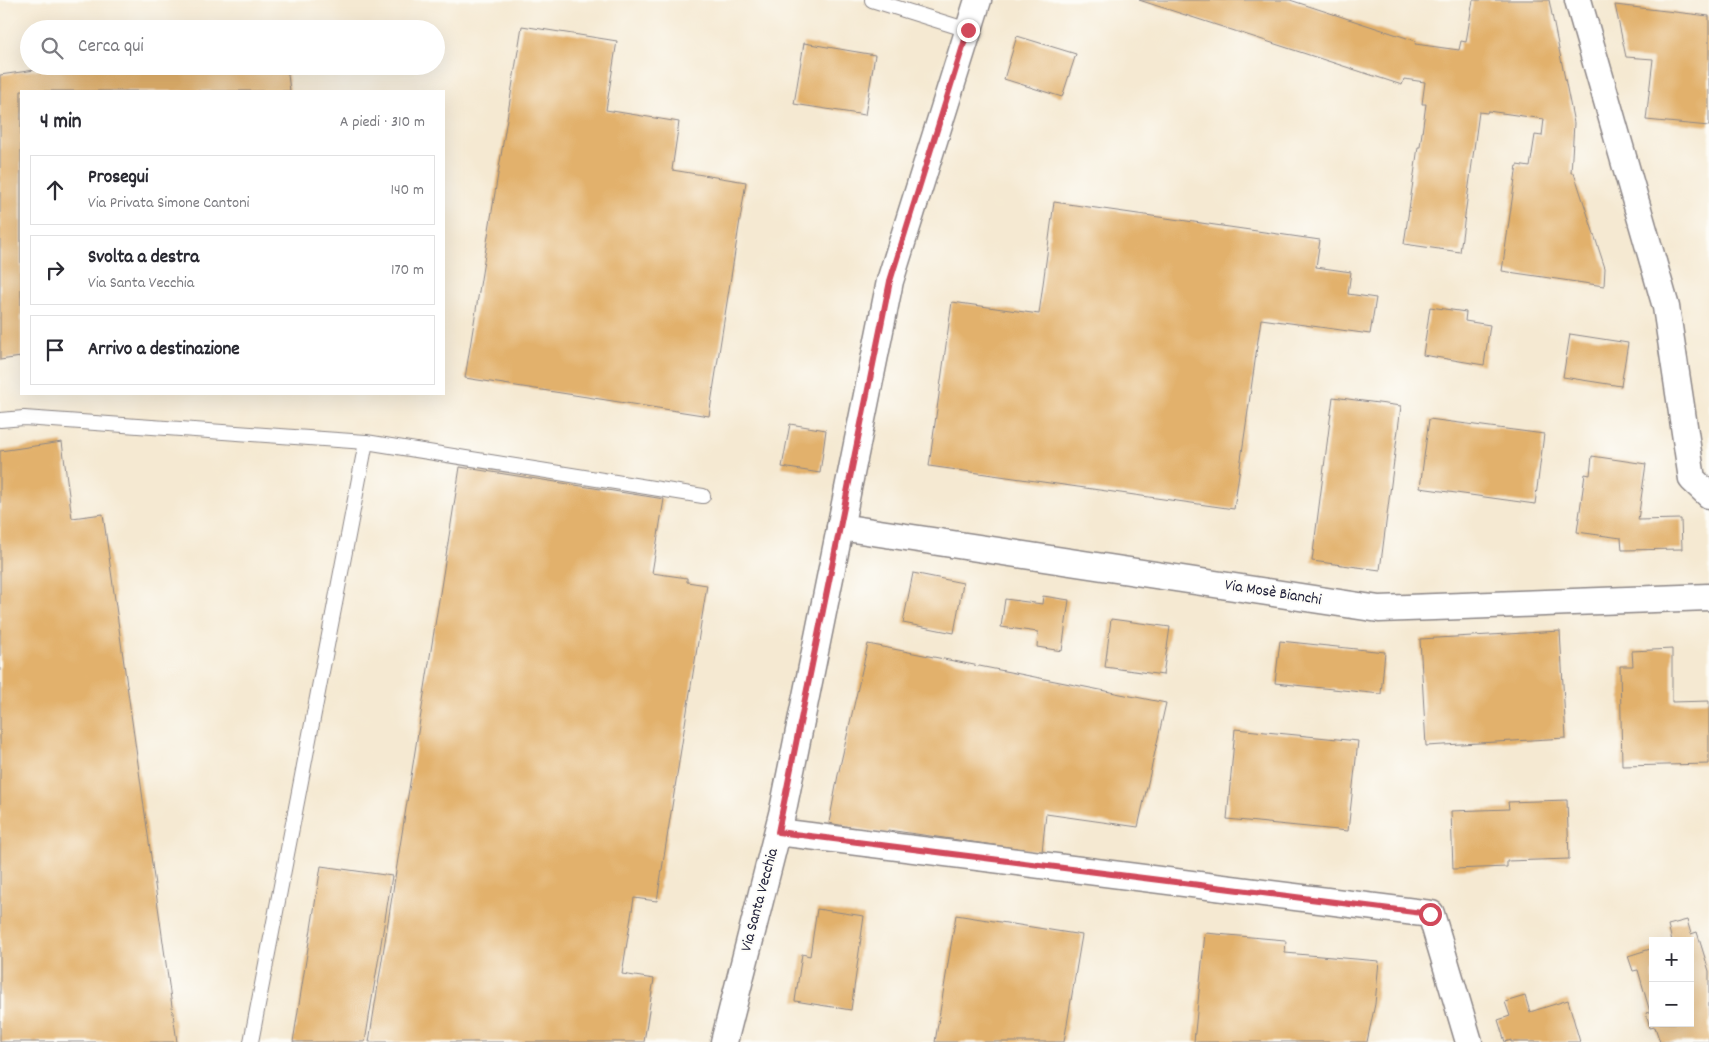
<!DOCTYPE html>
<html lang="it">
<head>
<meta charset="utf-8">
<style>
  body { margin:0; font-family:Dekko,sans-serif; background:#f7f7f7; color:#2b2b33 }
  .controls { position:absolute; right:15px; bottom:15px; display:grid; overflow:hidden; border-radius:0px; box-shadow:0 5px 20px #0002 }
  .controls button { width:45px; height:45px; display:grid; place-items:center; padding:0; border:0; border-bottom:1px solid #e1e1e2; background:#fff; color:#2b2b33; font:25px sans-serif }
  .stop { position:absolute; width:15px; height:15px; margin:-11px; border:4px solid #d1495b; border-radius:50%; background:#fff }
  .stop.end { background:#d1495b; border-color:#fff; box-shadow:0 1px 5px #0008 }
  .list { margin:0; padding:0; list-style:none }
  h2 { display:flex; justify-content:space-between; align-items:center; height:65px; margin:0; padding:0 20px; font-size:21px }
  h2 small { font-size:16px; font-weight:400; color:#7c7c81 }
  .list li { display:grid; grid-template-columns:32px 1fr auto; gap:15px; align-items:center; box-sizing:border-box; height:70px; margin:0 10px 10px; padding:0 10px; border:1px solid #e1e1e2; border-radius:0px }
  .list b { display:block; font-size:19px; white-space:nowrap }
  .list p { margin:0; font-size:16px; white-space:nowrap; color:#7c7c81 }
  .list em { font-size:16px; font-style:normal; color:#7c7c81 }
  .icon { flex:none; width:28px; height:28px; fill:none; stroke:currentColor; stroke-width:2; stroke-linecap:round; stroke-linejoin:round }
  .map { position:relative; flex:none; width:1709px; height:1042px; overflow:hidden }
  .search { position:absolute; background:#fff; box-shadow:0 5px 20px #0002; left:20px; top:20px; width:425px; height:55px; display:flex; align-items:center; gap:12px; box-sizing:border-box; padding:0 18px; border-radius:28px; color:#7c7c81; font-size:19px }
  .panel { position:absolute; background:#fff; box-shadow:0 5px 20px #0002; left:20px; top:90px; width:425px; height:305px; border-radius:0px }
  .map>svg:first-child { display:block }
  .building { fill:#e2b16c }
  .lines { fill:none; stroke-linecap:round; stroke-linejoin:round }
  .lane-casing { stroke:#8c8686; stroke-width:16 }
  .street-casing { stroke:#8c8686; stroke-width:29 }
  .lane { stroke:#fff; stroke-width:14 }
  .street { stroke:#fff; stroke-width:26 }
  .route { stroke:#d1495b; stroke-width:6 }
  .labels { text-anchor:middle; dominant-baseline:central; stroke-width:4; stroke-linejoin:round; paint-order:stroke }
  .street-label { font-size:16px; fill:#22223b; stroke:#fdfcf7 }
</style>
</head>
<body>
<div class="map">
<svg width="1709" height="1042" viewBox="0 0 1709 1042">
  <rect width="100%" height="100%" fill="#fdfcf7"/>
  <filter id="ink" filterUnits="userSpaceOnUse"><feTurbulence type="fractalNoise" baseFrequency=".02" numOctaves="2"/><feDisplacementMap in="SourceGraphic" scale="10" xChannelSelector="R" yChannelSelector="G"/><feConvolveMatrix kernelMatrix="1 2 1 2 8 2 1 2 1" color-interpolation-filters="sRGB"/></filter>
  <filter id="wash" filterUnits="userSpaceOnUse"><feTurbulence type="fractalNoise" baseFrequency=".0096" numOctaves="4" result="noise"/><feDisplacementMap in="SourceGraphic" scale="20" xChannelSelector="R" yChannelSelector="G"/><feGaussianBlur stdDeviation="1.12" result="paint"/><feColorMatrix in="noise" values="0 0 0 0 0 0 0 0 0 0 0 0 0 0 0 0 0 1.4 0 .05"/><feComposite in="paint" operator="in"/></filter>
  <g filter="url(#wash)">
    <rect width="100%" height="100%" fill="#f5e9d2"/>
    <g id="blocks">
      <g class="building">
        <path d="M1139 0H1290L1416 41 1415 44 1459 50 1461 41 1466 42 1473 0H1549L1574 123 1571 173H1574L1605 268 1604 286 1502 271 1517 165 1530 167 1535 135 1542 136 1544 119 1488 111 1487 113 1479 112 1460 252 1404 244 1418 147H1420L1426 104H1422L1425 82 1404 79 1402 85Z"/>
        <path d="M1615 5 1709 16V126L1646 120 1653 59 1626 57Z"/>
        <path d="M522 26 617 41 606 110 679 122 672 170 746 182 709 416 465 378Z"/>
        <path d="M1017 36 1076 54 1062 97 1004 79Z"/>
        <path d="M804 43 875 55 865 115 794 104Z"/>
        <path d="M63 66H287L290 91H21V357L0 360V75Z"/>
        <path d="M1054 202 1320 240 1316 267 1351 272 1348 294 1376 298 1370 334 1261 319 1234 509 929 466 952 302 1039 314Z"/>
        <path d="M1430 307 1466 312 1465 321 1490 325 1484 365 1423 355Z"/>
        <path d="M1570 334 1628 343 1621 386 1563 377Z"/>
        <path d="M1333 397 1401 406 1380 570 1312 561Z"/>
        <path d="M1429 419 1544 434 1535 504 1420 488Z"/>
        <path d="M790 424 826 430 820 473 782 467Z"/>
        <path d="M62 442 72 518 103 514 177 1042H0V451Z"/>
        <path d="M1592 456 1646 464 1638 520 1681 519 1682 549 1622 550 1621 538 1577 532 1585 474 1590 475Z"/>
        <path d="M460 467 664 499 652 573 687 578V582L707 585 657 901 634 898 622 974 654 979 644 1042H369Z"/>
        <path d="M913 573 963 583 954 633 903 623Z"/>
        <path d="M1043 596 1069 600 1062 651 1037 647 1038 632 1001 627 1005 599 1042 604Z"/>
        <path d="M1111 619 1170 627 1163 675 1105 667Z"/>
        <path d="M1560 631 1566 738 1426 746 1420 639Z"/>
        <path d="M1280 641 1385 652 1381 694 1275 683Z"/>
        <path d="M868 644 1166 703 1138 827 1046 814 1042 852 888 830 887 834 829 823 838 775Z"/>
        <path d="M1672 649V702L1709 701V764L1622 766 1620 666H1633L1632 651Z"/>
        <path d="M1235 729 1358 741 1348 831 1227 819Z"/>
        <path d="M1567 800 1569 859 1507 861V867L1453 869 1451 811 1509 809 1508 802Z"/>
        <path d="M321 866 392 876 365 1042H293Z"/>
        <path d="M817 909 864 916 851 1010 795 1001 802 954 810 956Z"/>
        <path d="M956 915 1082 935 1064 1042H935Z"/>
        <path d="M1687 920 1691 934 1697 932 1709 971V1042H1660L1655 1027 1650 1028 1646 1013 1650 1012 1638 970 1633 971 1628 956 1653 948V1023H1690V941H1672L1668 925Z"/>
        <path d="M1205 933 1285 940 1286 941 1285 953 1379 961 1375 1004 1367 1042H1194Z"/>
        <path d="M1525 996 1530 1012 1568 1000 1580 1042H1511V1040L1505 1042 1498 1020 1510 1016 1505 1002Z"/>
      </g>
    </g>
  </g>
  <g filter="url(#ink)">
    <use href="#blocks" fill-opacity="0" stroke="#8c8686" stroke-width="1"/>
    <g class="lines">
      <defs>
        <g id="lane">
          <path d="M872 0 968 30"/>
          <path d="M0 420 24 418 366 442 703 496"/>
          <path d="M251 1042 366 442"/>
        </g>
        <g id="street">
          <path d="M1578 0 1666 307 1692 479 1709 495"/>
          <path d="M840 527 1379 609 1709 597"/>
          <path d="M778 832 1431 914 1469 1042"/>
          <path d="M724 1042 783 810 890 281 978 0"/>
        </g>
      </defs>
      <use href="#lane" class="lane-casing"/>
      <use href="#street" class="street-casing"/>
      <use href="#lane" class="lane"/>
      <use href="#street" class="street"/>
    </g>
  </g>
  <g class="lines" filter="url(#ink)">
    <path class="route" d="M968 30 890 281 778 832 1430 914"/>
  </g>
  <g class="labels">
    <g class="street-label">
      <text transform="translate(1273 593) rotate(9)">Via Mosè Bianchi</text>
      <text transform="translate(760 900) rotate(-75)">Via Santa Vecchia</text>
    </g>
  </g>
</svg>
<div class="controls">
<button>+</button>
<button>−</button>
</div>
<div class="stop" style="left:1430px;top:914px"></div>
<div class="stop end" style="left:968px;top:30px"></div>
<div class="search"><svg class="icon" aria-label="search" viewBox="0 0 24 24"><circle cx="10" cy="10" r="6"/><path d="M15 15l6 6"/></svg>Cerca qui</div>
<section class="panel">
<h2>4 min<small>A piedi · 310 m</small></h2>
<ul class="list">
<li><svg class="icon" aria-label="ahead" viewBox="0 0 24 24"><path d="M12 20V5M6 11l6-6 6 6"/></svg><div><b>Prosegui</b><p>Via Privata Simone Cantoni</p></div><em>140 m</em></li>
<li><svg class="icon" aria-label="right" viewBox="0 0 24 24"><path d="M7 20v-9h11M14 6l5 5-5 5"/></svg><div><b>Svolta a destra</b><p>Via Santa Vecchia</p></div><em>170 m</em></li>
<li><svg class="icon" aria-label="arrive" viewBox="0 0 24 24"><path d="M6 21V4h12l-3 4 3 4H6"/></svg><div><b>Arrivo a destinazione</b></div></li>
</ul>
</section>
</div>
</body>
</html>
